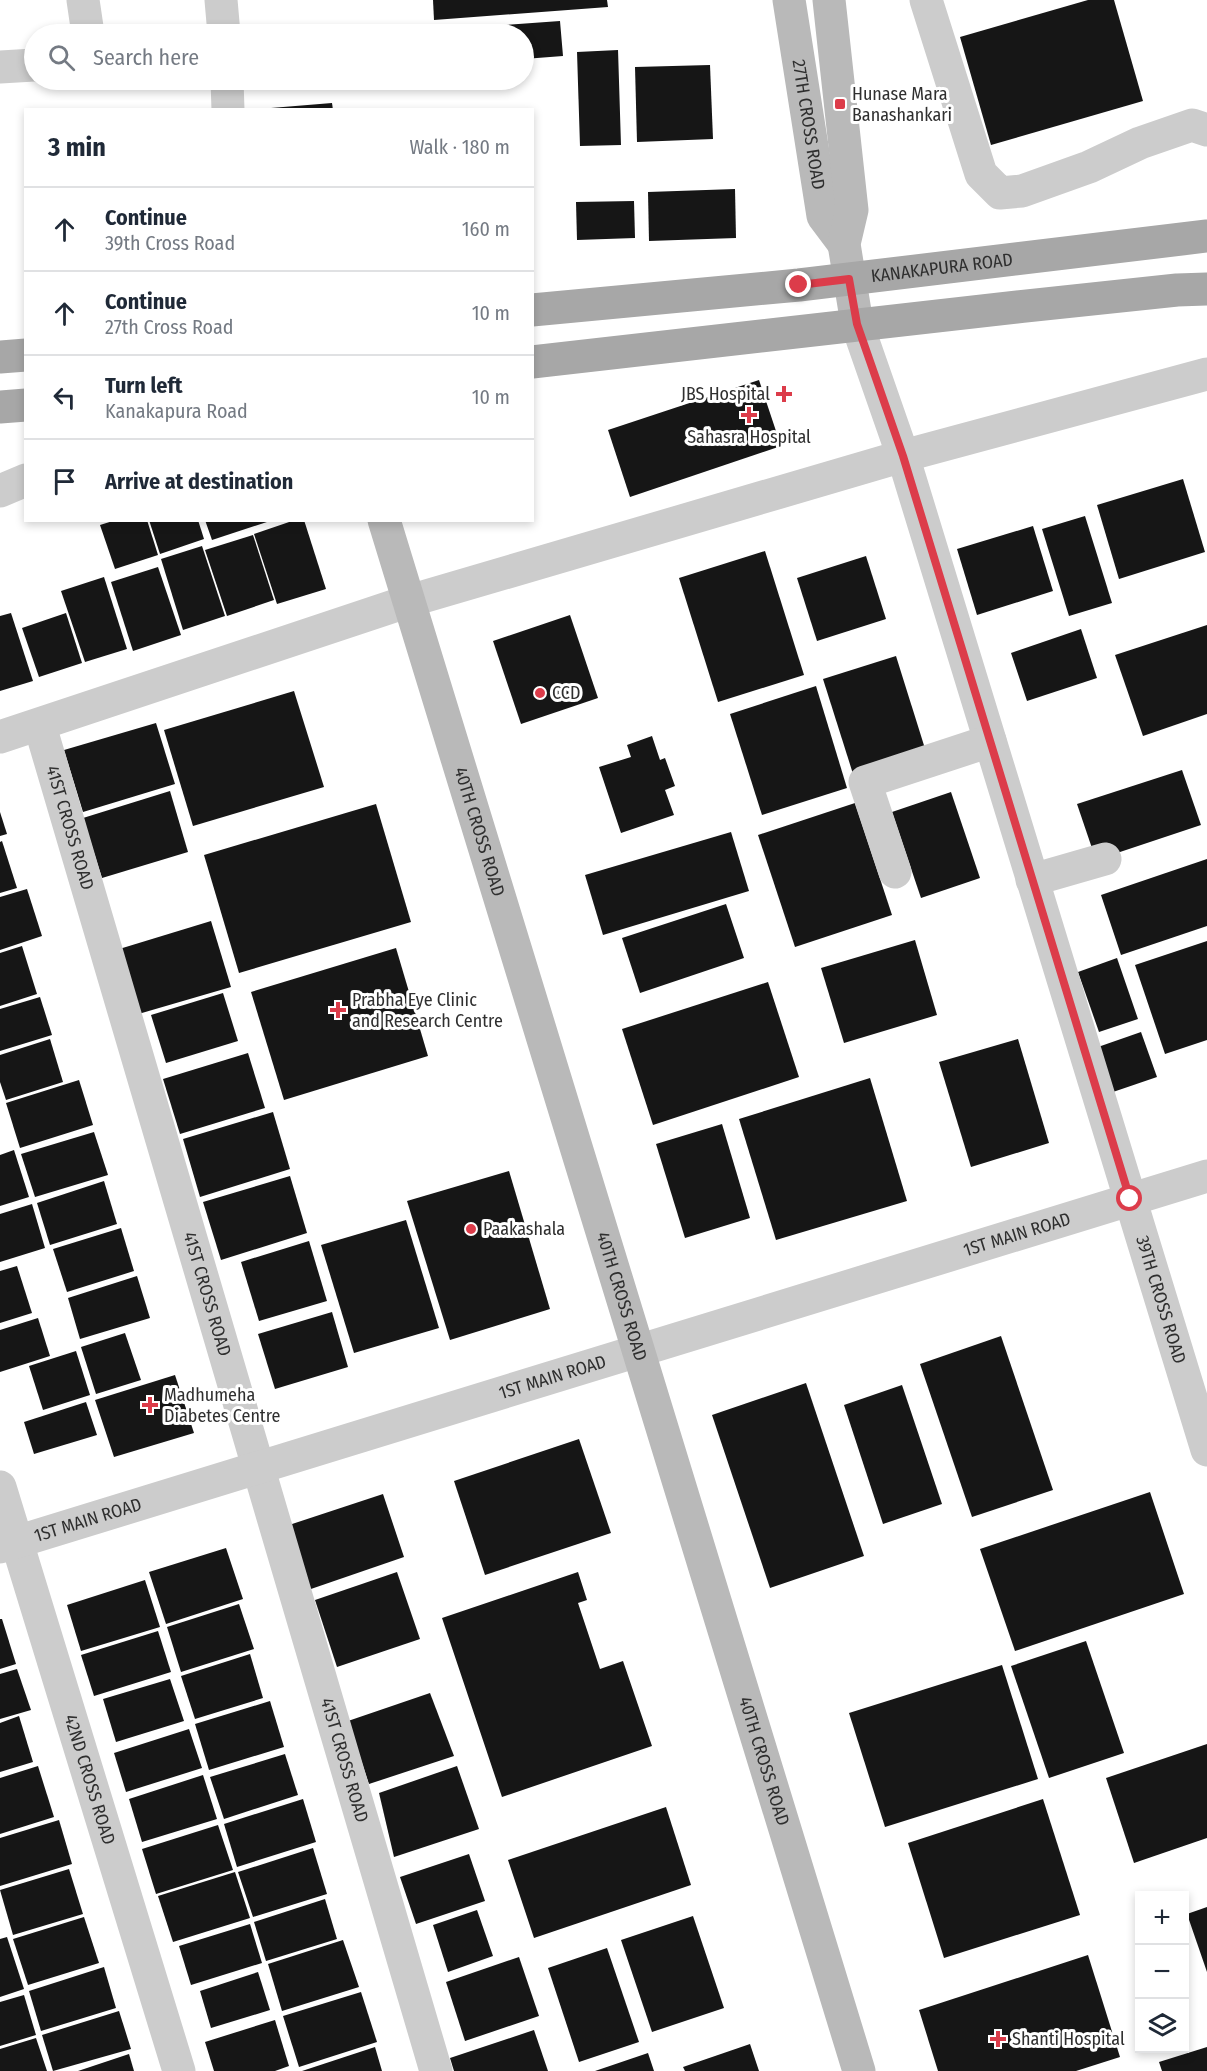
<!DOCTYPE html>
<html lang="en">
<head>
<meta charset="utf-8">
<style>
  body { margin:0; font-family:"Fira Sans Condensed",sans-serif; background:#f2f2f3; color:#1f2937 }
  .controls { position:absolute; right:18px; bottom:18px; display:grid; overflow:hidden; border-radius:0px; box-shadow:0 3px 9px #0003 }
  .controls button { width:54px; height:54px; display:grid; place-items:center; padding:0; border:0; border-bottom:2px solid #e0e1e3; background:#fff; color:#1f2937; font:30px sans-serif }
  .stop { position:absolute; width:18px; height:18px; margin:-14px; border:4px solid #dc3c4a; border-radius:50%; background:#fff }
  .stop.end { background:#dc3c4a; border-color:#fff; box-shadow:0 2px 6px #0008 }
  .list { margin:0; padding:0; list-style:none }
  h2 { display:flex; justify-content:space-between; align-items:center; height:78px; margin:0; padding:0 24px; font-size:26px }
  h2 small { font-size:20px; font-weight:400; color:#747a83 }
  .list li { display:grid; grid-template-columns:39px 1fr auto; gap:18px; align-items:center; box-sizing:border-box; height:84px; padding:0 24px; border-top:2px solid #e0e1e3 }
  .list b { display:block; font-size:22px; white-space:nowrap }
  .list p { margin:0; font-size:20px; white-space:nowrap; color:#747a83 }
  .list em { font-size:20px; font-style:normal; color:#747a83 }
  .icon { flex:none; width:33px; height:33px; fill:none; stroke:currentColor; stroke-width:2; stroke-linecap:round; stroke-linejoin:round }
  .map { position:relative; flex:none; width:1207px; height:2071px; overflow:hidden }
  .search { position:absolute; background:#fff; box-shadow:0 3px 9px #0003; left:24px; top:24px; width:510px; height:66px; display:flex; align-items:center; gap:15px; box-sizing:border-box; padding:0 21px; border-radius:33px; color:#747a83; font-size:22px }
  .panel { position:absolute; background:#fff; box-shadow:0 3px 9px #0003; left:24px; top:108px; width:510px; height:414px; border-radius:0px }
  .map>svg:first-child { display:block }
  .building { fill:#161616 }
  .lines { fill:none; stroke-linecap:round; stroke-linejoin:round }
  .street { stroke:#ccc; stroke-width:33 }
  .secondary { stroke:#b9b9b9; stroke-width:33 }
  .primary { stroke:#a7a7a7; stroke-width:33 }
  .route { stroke:#dc3c4a; stroke-width:8 }
  .poi-dot { fill:#dc3c4a; stroke:#fff; stroke-width:2 }
  .labels { text-anchor:middle; dominant-baseline:central; stroke-width:6; stroke-linejoin:round; paint-order:stroke }
  .poi-label { font-size:18px; fill:#2f2f2f; stroke:#fff; text-anchor:start }
  .street-label { font-size:18px; fill:#2f2f2f; stroke:#fff }
</style>
</head>
<body>
<div class="map">
<svg width="1207" height="2071" viewBox="0 0 1207 2071">
  <rect width="100%" height="100%" fill="#fff"/>
  <g class="building">
    <path d="M433 0H607L608 7 434 20Z"/>
    <path d="M1088 0H1114L1143 101 991 145 960 37Z"/>
    <path d="M560 21 563 56 524 59V34H439V30Z"/>
    <path d="M618 50 621 145 580 146 577 52Z"/>
    <path d="M710 65 713 139 637 142 635 67Z"/>
    <path d="M332 103 333 110H271V108Z"/>
    <path d="M735 189 736 238 649 241 648 192Z"/>
    <path d="M634 201 635 238 577 240 576 202Z"/>
    <path d="M759 380 781 446 630 497 608 430Z"/>
    <path d="M1183 479 1205 552 1119 579 1097 505Z"/>
    <path d="M1085 516 1112 603 1069 616 1042 529Z"/>
    <path d="M116 520H147L158 555 115 569 100 525Z"/>
    <path d="M149 520H198L204 539 160 554Z"/>
    <path d="M205 520H270V521L212 540Z"/>
    <path d="M295 520H304L326 589 277 604 254 534Z"/>
    <path d="M1033 526 1053 591 977 615 957 549Z"/>
    <path d="M253 535 274 600 227 616 205 550Z"/>
    <path d="M202 546 225 616 183 630 161 559Z"/>
    <path d="M765 551 804 675 718 702 679 578Z"/>
    <path d="M866 556 886 619 817 641 797 578Z"/>
    <path d="M158 567 181 635 133 651 111 582Z"/>
    <path d="M104 577 127 649 85 662 61 591Z"/>
    <path d="M11 613 33 681 0 691V616Z"/>
    <path d="M66 613 82 663 39 677 22 628Z"/>
    <path d="M570 615 598 698 521 724 493 641Z"/>
    <path d="M1207 625V714L1143 736 1115 655Z"/>
    <path d="M1081 629 1097 678 1027 701 1011 653Z"/>
    <path d="M896 656 927 755 854 777 823 679Z"/>
    <path d="M816 686 847 788 762 815 730 714Z"/>
    <path d="M294 691 324 787 193 826 164 730Z"/>
    <path d="M156 723 175 784 83 812 64 750Z"/>
    <path d="M652 736 660 760 665 758 675 786 665 790 674 815 621 833 599 767 631 757 627 745Z"/>
    <path d="M1182 770 1201 825 1096 860 1077 804Z"/>
    <path d="M170 791 188 852 102 878 83 818Z"/>
    <path d="M951 792 980 878 921 898 892 812Z"/>
    <path d="M855 803 892 915 795 947 758 835Z"/>
    <path d="M376 804 411 922 239 973 204 855Z"/>
    <path d="M0 812 7 834 0 836Z"/>
    <path d="M731 832 749 891 603 935 585 875Z"/>
    <path d="M2 841 17 888 0 893V842Z"/>
    <path d="M1207 859V926L1121 955 1101 895Z"/>
    <path d="M27 889 42 936 0 950V897Z"/>
    <path d="M726 904 744 958 640 993 622 938Z"/>
    <path d="M211 921 231 987 135 1015 116 950Z"/>
    <path d="M915 940 937 1015 844 1043 821 968Z"/>
    <path d="M1207 941V1040L1165 1054 1135 965Z"/>
    <path d="M22 946 37 994 0 1006V953Z"/>
    <path d="M396 948 428 1056 284 1100 251 992Z"/>
    <path d="M1117 958 1138 1019 1099 1032 1078 972Z"/>
    <path d="M768 982 799 1077 653 1125 622 1029Z"/>
    <path d="M223 993 238 1041 166 1063 151 1015Z"/>
    <path d="M40 997 52 1035 0 1051V1009Z"/>
    <path d="M1141 1032 1157 1077 1113 1092 1098 1047Z"/>
    <path d="M50 1039 63 1082 6 1100 0 1082V1055Z"/>
    <path d="M1018 1039 1049 1143 971 1167 939 1062Z"/>
    <path d="M248 1053 265 1108 180 1134 163 1079Z"/>
    <path d="M870 1078 907 1201 776 1240 739 1119Z"/>
    <path d="M79 1080 93 1125 20 1148 6 1103Z"/>
    <path d="M273 1112 290 1169 200 1197 183 1139Z"/>
    <path d="M722 1124 750 1218 685 1238 656 1144Z"/>
    <path d="M94 1132 108 1175 35 1197 21 1154Z"/>
    <path d="M14 1150 29 1197 0 1206V1155Z"/>
    <path d="M509 1171 550 1309 450 1340 407 1201Z"/>
    <path d="M290 1176 307 1233 221 1260 203 1202Z"/>
    <path d="M104 1181 117 1224 50 1245 37 1203Z"/>
    <path d="M32 1204 45 1248 0 1262V1214Z"/>
    <path d="M406 1220 439 1328 354 1353 321 1245Z"/>
    <path d="M121 1228 134 1271 67 1292 53 1249Z"/>
    <path d="M309 1241 327 1301 259 1321 241 1262Z"/>
    <path d="M17 1266 32 1313 0 1323V1271Z"/>
    <path d="M137 1276 150 1318 80 1339 68 1298Z"/>
    <path d="M332 1312 348 1367 275 1389 258 1334Z"/>
    <path d="M38 1318 50 1356 0 1372V1330Z"/>
    <path d="M125 1333 141 1380 96 1394 81 1347Z"/>
    <path d="M1001 1336 1053 1490 972 1517 920 1364Z"/>
    <path d="M76 1351 90 1395 43 1410 29 1366Z"/>
    <path d="M175 1375 194 1433 114 1457 95 1400Z"/>
    <path d="M806 1383 864 1556 770 1588 712 1415Z"/>
    <path d="M902 1385 942 1504 883 1524 844 1405Z"/>
    <path d="M86 1402 97 1435 34 1454 24 1422Z"/>
    <path d="M579 1439 611 1533 485 1575 454 1481Z"/>
    <path d="M1150 1492 1184 1594 1015 1651 980 1549Z"/>
    <path d="M383 1494 404 1557 308 1590 286 1526Z"/>
    <path d="M226 1548 243 1599 166 1624 149 1572Z"/>
    <path d="M397 1572 420 1639 337 1667 315 1600Z"/>
    <path d="M578 1572 587 1600 578 1603 600 1669 623 1661 652 1746 502 1797 442 1618Z"/>
    <path d="M145 1580 160 1627 81 1651 67 1605Z"/>
    <path d="M239 1604 254 1649 181 1672 167 1627Z"/>
    <path d="M0 1619H2L16 1664 0 1669Z"/>
    <path d="M158 1631 171 1672 94 1696 81 1655Z"/>
    <path d="M1086 1641 1124 1753 1049 1778 1011 1666Z"/>
    <path d="M250 1654 263 1698 195 1719 181 1676Z"/>
    <path d="M1002 1665 1038 1779 885 1827 849 1713Z"/>
    <path d="M17 1669 31 1710 0 1719V1674Z"/>
    <path d="M170 1679 184 1721 116 1742 103 1699Z"/>
    <path d="M430 1693 454 1756 369 1784 348 1721Z"/>
    <path d="M270 1701 284 1747 209 1770 195 1724Z"/>
    <path d="M19 1716 33 1762 0 1772V1723Z"/>
    <path d="M189 1729 202 1768 126 1792 114 1753Z"/>
    <path d="M1207 1744V1838L1134 1863 1106 1778Z"/>
    <path d="M285 1754 298 1795 224 1819 210 1777Z"/>
    <path d="M38 1766 54 1817 0 1834V1778Z"/>
    <path d="M457 1766 479 1829 394 1857 379 1793Z"/>
    <path d="M203 1775 217 1819 142 1842 129 1799Z"/>
    <path d="M303 1799 316 1842 237 1867 224 1824Z"/>
    <path d="M1043 1799 1080 1915 944 1958 908 1843Z"/>
    <path d="M666 1807 691 1885 534 1938 508 1860Z"/>
    <path d="M59 1820 72 1864 0 1886V1838Z"/>
    <path d="M218 1825 233 1870 156 1894 142 1849Z"/>
    <path d="M313 1848 327 1894 253 1917 238 1872Z"/>
    <path d="M469 1854 485 1901 416 1924 400 1877Z"/>
    <path d="M69 1869 83 1914 13 1935 0 1890Z"/>
    <path d="M235 1872 250 1918 173 1942 158 1896Z"/>
    <path d="M325 1899 337 1939 266 1961 254 1922Z"/>
    <path d="M1207 1907V1972L1187 1914Z"/>
    <path d="M477 1910 493 1956 448 1972 433 1925Z"/>
    <path d="M693 1916 724 2008 652 2032 621 1940Z"/>
    <path d="M84 1917 99 1963 28 1985 13 1939Z"/>
    <path d="M250 1924 262 1963 191 1985 179 1946Z"/>
    <path d="M7 1937 24 1989 0 1997V1939Z"/>
    <path d="M343 1940 359 1987 282 2011 268 1964Z"/>
    <path d="M607 1948 639 2042 579 2062 548 1968Z"/>
    <path d="M1088 1955 1120 2057 1076 2071H938L919 2010Z"/>
    <path d="M519 1957 539 2016 465 2041 446 1982Z"/>
    <path d="M104 1967 116 2008 41 2031 29 1991Z"/>
    <path d="M258 1972 270 2010 211 2028 200 1991Z"/>
    <path d="M361 1992 377 2042 299 2067 283 2016Z"/>
    <path d="M24 1995 36 2035 0 2046V2002Z"/>
    <path d="M119 2011 131 2049 53 2071 42 2035Z"/>
    <path d="M275 2020 289 2066 275 2071H214L205 2042Z"/>
    <path d="M534 2030 548 2071H454L450 2058Z"/>
    <path d="M36 2038 47 2071H0V2049Z"/>
    <path d="M750 2044 759 2071H685L683 2067Z"/>
    <path d="M375 2047 382 2071H302Z"/>
    <path d="M1207 2047V2071H1162L1159 2062Z"/>
    <path d="M648 2053 654 2071H595Z"/>
    <path d="M129 2054 134 2071H78Z"/>
  </g>
  <g class="lines">
    <g class="street">
      <path d="M83 0 88 34"/>
      <path d="M221 0 224 34"/>
      <path d="M926 0 981 174 1000 193 1022 191 1089 167 1140 143 1192 125 1207 130"/>
      <path d="M0 67 34 65"/>
      <path d="M227 80 228 110"/>
      <path id="s1" d="M857 324 903 456 1207 1450"/>
      <path d="M0 491 26 480"/>
      <path id="s2" d="M40 726 436 2071"/>
      <path d="M0 737 409 601 903 456 1207 374"/>
      <path d="M895 872 865 782 990 741"/>
      <path d="M1032 880 1105 859"/>
      <path id="s3" d="M0 1487 179 2071"/>
      <path id="s4" d="M0 1547 1207 1176"/>
    </g>
    <g class="secondary">
      <path id="s5" d="M789 0 823 216 844 244"/>
      <path d="M829 0 852 210 844 244 857 324"/>
      <path id="s6" d="M384 520 859 2071"/>
    </g>
    <g class="primary">
      <path id="s7" d="M532 310 799 285 1207 236"/>
      <path d="M0 357 26 355"/>
      <path d="M532 362C748 338 962 312 1177 290L1207 289"/>
      <path d="M0 407 26 405"/>
    </g>
  </g>
  <g class="lines">
    <path class="route" d="M799 285 849 279 857 324 903 456 1130 1199"/>
  </g>
  <g class="poi-dot">
    <rect x="834" y="98" width="12" height="12" rx="3"/>
    <path d="M781 385h6v6h6v6h-6v6h-6v-6h-6v-6h6z"/>
    <path d="M746 406h6v6h6v6h-6v6h-6v-6h-6v-6h6z"/>
    <circle cx="540" cy="693" r="6"/>
    <path d="M335 1001h6v6h6v6h-6v6h-6v-6h-6v-6h6z"/>
    <circle cx="471" cy="1229" r="6"/>
    <path d="M147 1396h6v6h6v6h-6v6h-6v-6h-6v-6h6z"/>
    <path d="M995 2030h6v6h6v6h-6v6h-6v-6h-6v-6h6z"/>
  </g>
  <g class="labels">
    <g class="poi-label">
      <text x="852" y="94">Hunase Mara<tspan x="852" dy="21">Banashankari</tspan></text>
      <text x="770" y="394" text-anchor="end">JBS Hospital</text>
      <text x="749" y="437" text-anchor="middle">Sahasra Hospital</text>
      <text x="552" y="693">CCD</text>
      <text x="352" y="1000">Prabha Eye Clinic<tspan x="352" dy="21">and Research Centre</tspan></text>
      <text x="483" y="1229">Paakashala</text>
      <text x="164" y="1395">Madhumeha<tspan x="164" dy="21">Diabetes Centre</tspan></text>
      <text x="1012" y="2039">Shanti Hospital</text>
    </g>
    <g class="street-label">
      <text stroke="none"><textPath href="#s5" startOffset="126">27TH CROSS ROAD</textPath></text>
      <text stroke="none"><textPath href="#s7" startOffset="412">KANAKAPURA ROAD</textPath></text>
      <text stroke="none"><textPath href="#s2" startOffset="106">41ST CROSS ROAD</textPath></text>
      <text stroke="none"><textPath href="#s6" startOffset="326">40TH CROSS ROAD</textPath></text>
      <text stroke="none"><textPath href="#s4" startOffset="1064">1ST MAIN ROAD</textPath></text>
      <text stroke="none"><textPath href="#s2" startOffset="592">41ST CROSS ROAD</textPath></text>
      <text stroke="none"><textPath href="#s6" startOffset="812">40TH CROSS ROAD</textPath></text>
      <text stroke="none"><textPath href="#s1" startOffset="1022">39TH CROSS ROAD</textPath></text>
      <text stroke="none"><textPath href="#s4" startOffset="578">1ST MAIN ROAD</textPath></text>
      <text stroke="none"><textPath href="#s4" startOffset="92">1ST MAIN ROAD</textPath></text>
      <text stroke="none"><textPath href="#s6" startOffset="1298">40TH CROSS ROAD</textPath></text>
      <text stroke="none"><textPath href="#s2" startOffset="1078">41ST CROSS ROAD</textPath></text>
      <text stroke="none"><textPath href="#s3" startOffset="306">42ND CROSS ROAD</textPath></text>
    </g>
  </g>
</svg>
<div class="controls">
<button>+</button>
<button>−</button>
<button><svg class="icon" aria-label="layers" viewBox="0 0 24 24"><path d="M12 4l9 5-9 5-9-5zM3 14l9 5 9-5"/></svg></button>
</div>
<div class="stop" style="left:1130px;top:1199px"></div>
<div class="stop end" style="left:799px;top:285px"></div>
<div class="search"><svg class="icon" aria-label="search" viewBox="0 0 24 24"><circle cx="10" cy="10" r="6"/><path d="M15 15l6 6"/></svg>Search here</div>
<section class="panel">
<h2>3 min<small>Walk · 180 m</small></h2>
<ul class="list">
<li><svg class="icon" aria-label="ahead" viewBox="0 0 24 24"><path d="M12 20V5M6 11l6-6 6 6"/></svg><div><b>Continue</b><p>39th Cross Road</p></div><em>160 m</em></li>
<li><svg class="icon" aria-label="ahead" viewBox="0 0 24 24"><path d="M12 20V5M6 11l6-6 6 6"/></svg><div><b>Continue</b><p>27th Cross Road</p></div><em>10 m</em></li>
<li><svg class="icon" aria-label="left" viewBox="0 0 24 24"><path d="M17 20v-9H6M10 6l-5 5 5 5"/></svg><div><b>Turn left</b><p>Kanakapura Road</p></div><em>10 m</em></li>
<li><svg class="icon" aria-label="arrive" viewBox="0 0 24 24"><path d="M6 21V4h12l-3 4 3 4H6"/></svg><div><b>Arrive at destination</b></div></li>
</ul>
</section>
</div>
</body>
</html>
